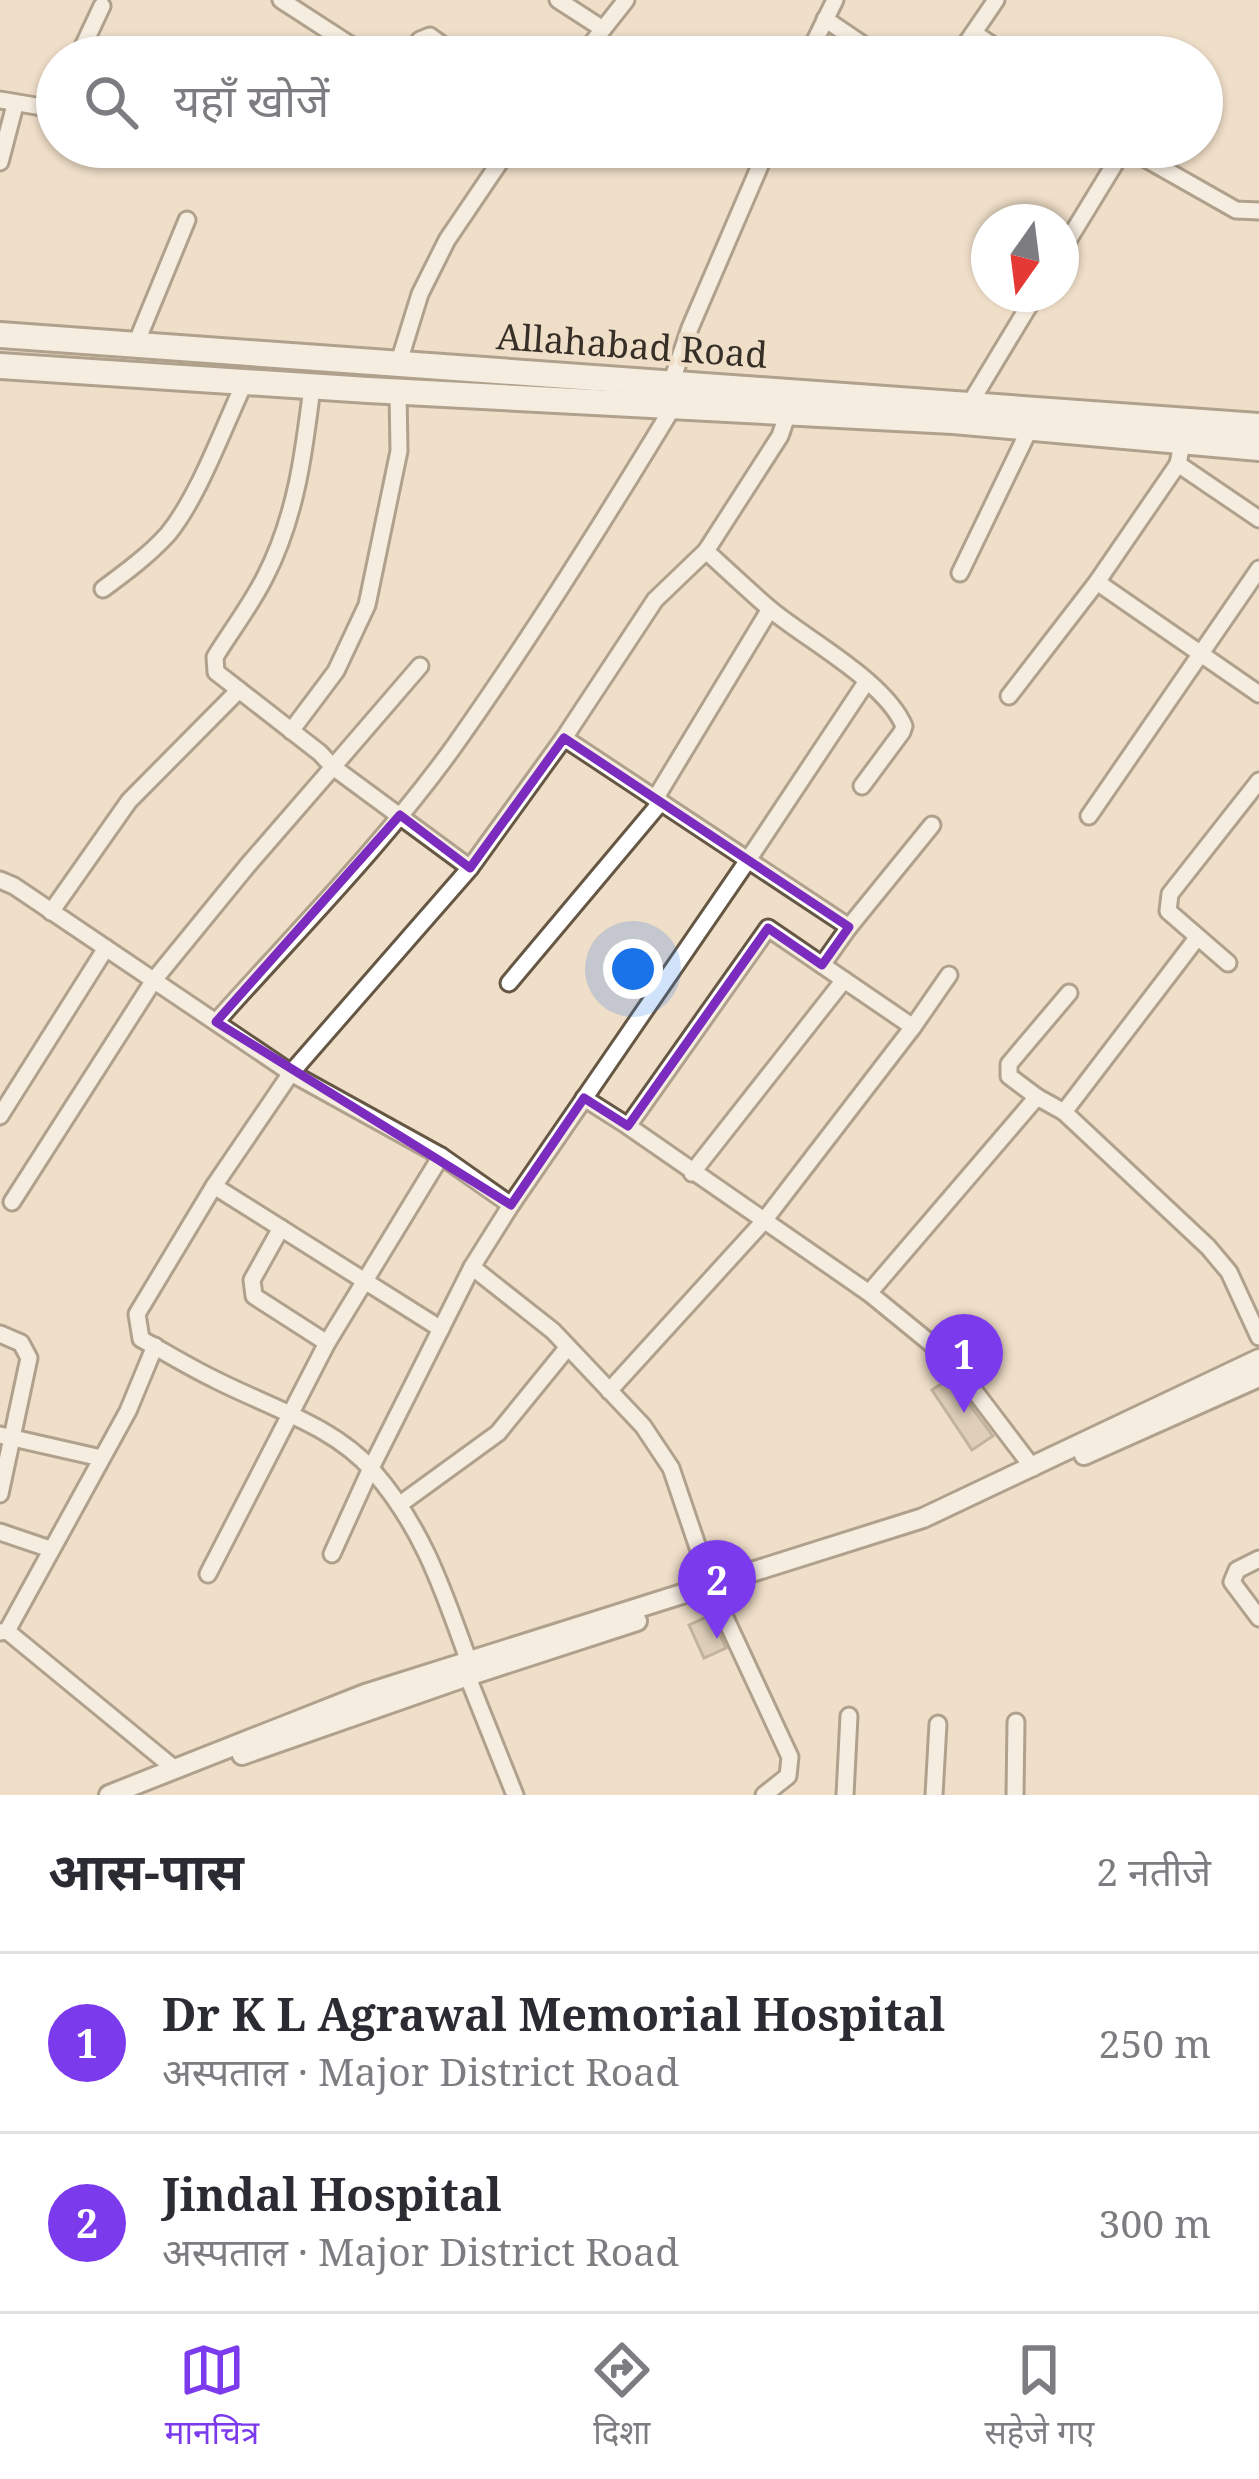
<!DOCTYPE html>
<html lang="hi">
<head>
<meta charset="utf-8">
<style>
  body { margin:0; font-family:"Noto Serif","Noto Sans Devanagari",serif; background:#f2f2f3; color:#2b2b33 }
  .compass { position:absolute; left:971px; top:204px; width:108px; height:108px; border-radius:50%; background:#fff; box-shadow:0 3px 9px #0004; rotate:194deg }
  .you { position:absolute; left:633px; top:969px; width:42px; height:42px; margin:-30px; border:9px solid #fff; border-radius:50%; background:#1a73e8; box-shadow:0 0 0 18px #1a73e833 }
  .badge { display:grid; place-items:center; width:78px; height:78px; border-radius:50%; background:#7c3aed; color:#fff; font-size:39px; font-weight:700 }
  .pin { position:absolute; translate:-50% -99px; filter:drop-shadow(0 3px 6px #0008) }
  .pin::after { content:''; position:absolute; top:63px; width:42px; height:36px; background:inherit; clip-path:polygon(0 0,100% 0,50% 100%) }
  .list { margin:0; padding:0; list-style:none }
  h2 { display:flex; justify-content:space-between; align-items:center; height:156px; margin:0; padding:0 48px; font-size:51px }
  h2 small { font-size:39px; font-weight:400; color:#7c7c81 }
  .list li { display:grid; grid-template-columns:78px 1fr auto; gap:36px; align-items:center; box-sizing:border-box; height:180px; padding:0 48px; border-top:3px solid #e1e1e2 }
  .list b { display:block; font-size:45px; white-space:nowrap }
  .list p { margin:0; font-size:39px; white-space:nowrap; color:#7c7c81 }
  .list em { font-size:39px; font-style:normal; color:#7c7c81 }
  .icon { flex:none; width:66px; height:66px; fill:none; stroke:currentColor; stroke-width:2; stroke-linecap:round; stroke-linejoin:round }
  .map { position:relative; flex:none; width:1259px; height:1795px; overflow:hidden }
  .search { position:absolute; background:#fff; box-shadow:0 3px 9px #0004; left:36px; right:36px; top:36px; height:132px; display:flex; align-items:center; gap:30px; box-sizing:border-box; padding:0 42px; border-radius:66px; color:#7c7c81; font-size:45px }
  .sheet { height:516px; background:#fff }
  nav { display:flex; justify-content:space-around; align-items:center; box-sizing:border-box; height:168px; border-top:3px solid #e1e1e2; background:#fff; font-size:33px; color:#7c7c81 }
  nav a { display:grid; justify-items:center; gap:6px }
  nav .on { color:#7c3aed }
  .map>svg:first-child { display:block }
  .building { fill:#ccbca6; stroke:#8d7e69; stroke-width:3 }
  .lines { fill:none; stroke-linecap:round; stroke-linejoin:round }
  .minor-casing { stroke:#655743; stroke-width:21 }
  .tertiary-casing { stroke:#655743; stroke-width:24 }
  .primary-casing { stroke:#655743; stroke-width:30 }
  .minor { stroke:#fff; stroke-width:15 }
  .tertiary { stroke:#fff; stroke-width:18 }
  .primary { stroke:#fff; stroke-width:24 }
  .marked { fill:none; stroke:#7b2cbf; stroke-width:9; stroke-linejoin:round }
  .labels { text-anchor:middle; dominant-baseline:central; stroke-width:9; stroke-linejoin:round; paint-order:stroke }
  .street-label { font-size:36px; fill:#362f27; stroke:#efdec8 }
</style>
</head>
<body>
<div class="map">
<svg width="1259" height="1795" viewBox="0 0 1259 1795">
  <rect width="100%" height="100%" fill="#efdec8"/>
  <g class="building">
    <path d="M950 1378 993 1436 972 1450 932 1390Z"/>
    <path d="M711 1615 726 1648 704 1658 689 1625Z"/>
  </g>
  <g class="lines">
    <defs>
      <g id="minor">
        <path d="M281 0 369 57"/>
        <path d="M558 0 603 29"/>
        <path d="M825 19 881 57"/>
        <path d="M974 33 1010 57"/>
        <path d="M78 57 102 6"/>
        <path d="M407 57 420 40 430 36 459 57"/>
        <path d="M581 57 626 0"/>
        <path d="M807 57 835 0"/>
        <path d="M957 57 996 0"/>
        <path d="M0 100 48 108 57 100"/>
        <path d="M0 162 15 105"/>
        <path d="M1061 252 1125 147 1236 210 1259 211"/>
        <path d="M135 346 187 220"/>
        <path d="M398 365 420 294 447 240 510 147"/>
        <path d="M668 392 690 328 768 147"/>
        <path d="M969 405 1036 294"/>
        <path d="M790 407 780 436 706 551C727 570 748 590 770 609 807 640 885 681 904 726L902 732 862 786"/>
        <path d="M1184 433 1178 464 1259 519"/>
        <path d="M960 573 1030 428"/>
        <path d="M1097 582 1259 694"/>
        <path d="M103 589C126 572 149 555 168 534 199 496 223 428 245 382"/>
        <path d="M420 666 333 767 470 868"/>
        <path d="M1009 696 1097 582 1178 464"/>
        <path d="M291 731 336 671 367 605 399 451 398 392"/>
        <path d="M564 738 849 927 932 825"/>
        <path d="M655 799 770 609"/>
        <path d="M1089 816 1259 569"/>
        <path d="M0 880 14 886 291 1073 441 1156 511 1205"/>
        <path d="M51 912 129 801 239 690"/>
        <path d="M1228 963 1168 911 1170 894 1259 781"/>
        <path d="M822 965 849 927"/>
        <path d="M509 983 661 802"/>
        <path d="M216 1022C296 932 384 844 455 745 532 636 604 521 673 407"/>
        <path d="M913 1027 768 928 628 1126 869 1293 951 1360 1033 1468"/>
        <path d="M1037 1097 1009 1076V1064L1069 993"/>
        <path d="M584 1098 628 1126"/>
        <path d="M1064 1112 1208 1247 1229 1272 1259 1337"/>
        <path d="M0 1116 106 948"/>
        <path d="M692 1173 844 980"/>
        <path d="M214 1186 441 1329"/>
        <path d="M12 1202 154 980 248 865 333 767 320 753 216 672 215 657C231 631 251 605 265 577 296 517 304 453 312 387"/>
        <path d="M281 1228 252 1280 254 1296 327 1343"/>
        <path d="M472 1267 553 1331 643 1426 671 1468 711 1586"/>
        <path d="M869 1293 1037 1097 1064 1112 1197 938"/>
        <path d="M0 1334 21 1343 29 1358 0 1494"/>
        <path d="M609 1391 763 1222 913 1027 949 975"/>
        <path d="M0 1435 101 1458"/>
        <path d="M399 1505 498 1433 568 1347"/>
        <path d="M0 1532 50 1549"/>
        <path d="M332 1554 371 1468 472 1267 511 1205 748 860 867 681"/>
        <path d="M1259 1559 1237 1570 1232 1582 1259 1618"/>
        <path d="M208 1574 327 1343 441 1156"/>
        <path d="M715 1596 790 1757 788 1776 764 1795"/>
        <path d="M7 1631 175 1769"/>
        <path d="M0 1632 7 1631 128 1411 155 1346"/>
        <path d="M468 1659C443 1590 423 1528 373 1471 333 1425 266 1406 214 1379 189 1367 165 1352 141 1339L137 1314 214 1186 291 1073 470 868 564 738 655 600 706 551"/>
        <path d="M465 1670 515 1795"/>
        <path d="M845 1795 849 1716"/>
        <path d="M934 1795 938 1724"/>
        <path d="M1015 1795 1016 1722"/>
      </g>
      <g id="tertiary">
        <path d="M1084 1455 1259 1377"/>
        <path d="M242 1755 468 1676 637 1621"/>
        <path d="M109 1795 365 1694 923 1518 1259 1359"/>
      </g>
      <g id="primary">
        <path d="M0 335 1259 426"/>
        <path d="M0 366 368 390 953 421 1259 448"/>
      </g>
    </defs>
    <use href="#minor" class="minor-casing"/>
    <use href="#tertiary" class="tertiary-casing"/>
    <use href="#primary" class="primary-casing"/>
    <use href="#minor" class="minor"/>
    <use href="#tertiary" class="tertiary"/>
    <use href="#primary" class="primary"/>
  </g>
  <path d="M0 0H1259V1795H0ZM564 738 849 927 822 965 768 928 628 1126 584 1098 511 1205 216 1022 400 815 470 868Z" fill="#efdec8" fill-opacity=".55" fill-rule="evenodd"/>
  <path class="marked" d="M564 738 849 927 822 965 768 928 628 1126 584 1098 511 1205 216 1022 400 815 470 868Z"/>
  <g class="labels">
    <g class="street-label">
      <text transform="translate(632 345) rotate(4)">Allahabad Road</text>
    </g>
  </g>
</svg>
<svg class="compass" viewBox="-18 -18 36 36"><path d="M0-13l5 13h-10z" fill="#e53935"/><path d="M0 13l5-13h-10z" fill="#7c7c81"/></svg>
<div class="you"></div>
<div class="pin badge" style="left:964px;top:1413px">1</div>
<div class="pin badge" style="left:717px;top:1639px">2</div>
<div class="search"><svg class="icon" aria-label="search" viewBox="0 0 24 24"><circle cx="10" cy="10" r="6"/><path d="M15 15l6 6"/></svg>यहाँ खोजें</div>
</div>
<section class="sheet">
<h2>आस-पास<small>2 नतीजे</small></h2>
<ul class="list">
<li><span class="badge">1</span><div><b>Dr K L Agrawal Memorial Hospital</b><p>अस्पताल · Major District Road</p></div><em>250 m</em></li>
<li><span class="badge">2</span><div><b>Jindal Hospital</b><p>अस्पताल · Major District Road</p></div><em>300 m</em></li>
</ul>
</section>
<nav>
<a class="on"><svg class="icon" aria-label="map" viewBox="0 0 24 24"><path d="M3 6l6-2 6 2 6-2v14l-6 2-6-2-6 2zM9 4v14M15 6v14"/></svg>मानचित्र</a>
<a><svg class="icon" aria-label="directions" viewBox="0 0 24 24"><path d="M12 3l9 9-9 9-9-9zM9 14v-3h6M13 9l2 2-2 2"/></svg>दिशा</a>
<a><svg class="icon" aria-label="saved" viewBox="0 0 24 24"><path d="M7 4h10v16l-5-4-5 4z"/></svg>सहेजे गए</a>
</nav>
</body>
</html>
